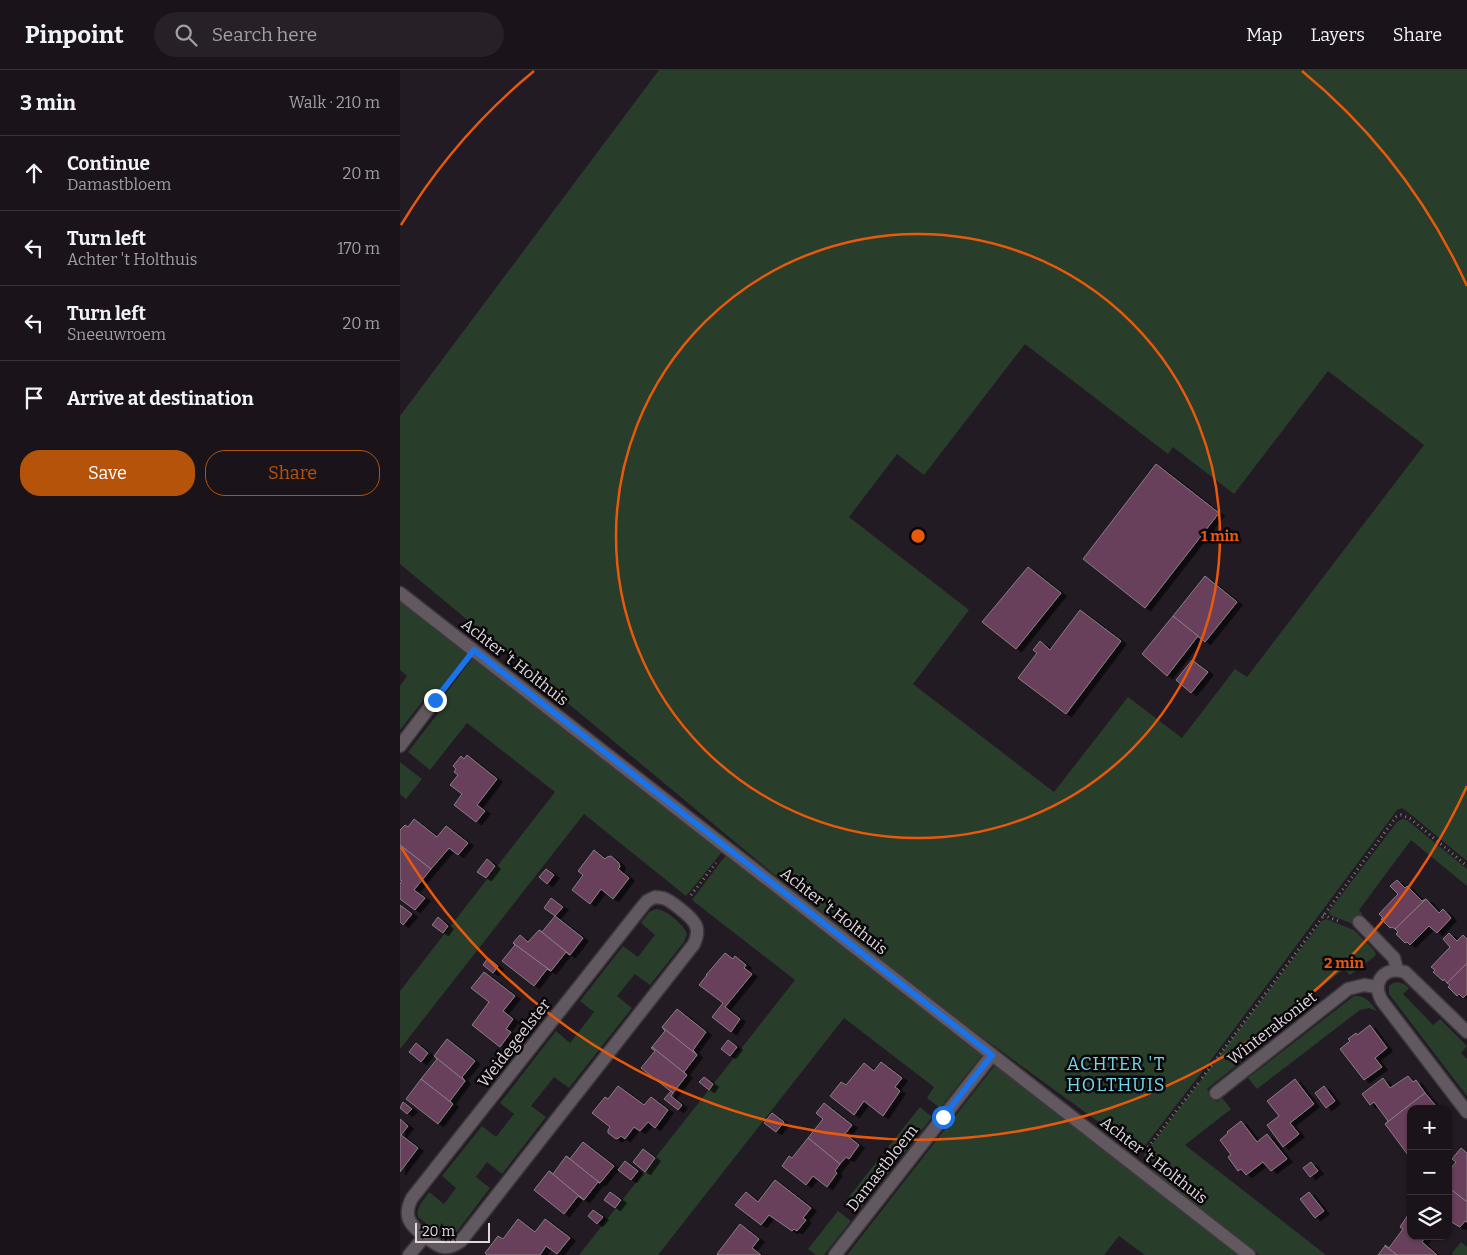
<!DOCTYPE html>
<html lang="en">
<head>
<meta charset="utf-8">
<style>
  body { margin:0; font-family:Bitter,serif; background:#272127; color:#f1f3f6 }
  .controls { position:absolute; right:15px; bottom:15px; display:grid; overflow:hidden; border-radius:10px; box-shadow:0 1px 4px #0004 }
  .controls button { width:45px; height:45px; display:grid; place-items:center; padding:0; border:0; border-bottom:1px solid #383339; background:#1a141a; color:#f1f3f6; font:25px sans-serif }
  .scale { position:absolute; left:15px; bottom:12px; width:75px; box-sizing:border-box; padding-left:5px; border:2px solid #ded8dd; border-top:0; font-size:14px; line-height:18px; white-space:nowrap; color:#ded8dd; -webkit-text-stroke:4px #0a070a; paint-order:stroke }
  .stop { position:absolute; width:15px; height:15px; margin:-11px; border:4px solid #1a73e8; border-radius:50%; background:#fff }
  .stop.end { background:#1a73e8; border-color:#fff; box-shadow:0 1px 5px #0008 }
  .list { margin:0; padding:0; list-style:none }
  h2 { display:flex; justify-content:space-between; align-items:center; height:65px; margin:0; padding:0 20px; font-size:21px }
  h2 small { font-size:16px; font-weight:400; color:#9f9ea2 }
  .list li { display:grid; grid-template-columns:32px 1fr auto; gap:15px; align-items:center; box-sizing:border-box; height:75px; padding:0 20px; border-top:1px solid #383339 }
  .list b { display:block; font-size:19px; white-space:nowrap }
  .list p { margin:0; font-size:16px; white-space:nowrap; color:#9f9ea2 }
  .list em { font-size:16px; font-style:normal; color:#9f9ea2 }
  .actions { display:flex; gap:10px; padding:15px 20px }
  .actions a { flex:1; padding:11px 0; border:1px solid #b45309; border-radius:20px; text-align:center; font-size:18px; color:#b45309 }
  .actions .main { background:#b45309; color:#fff }
  .icon { flex:none; width:28px; height:28px; fill:none; stroke:currentColor; stroke-width:2; stroke-linecap:round; stroke-linejoin:round }
  .map { position:relative; flex:none; width:1067px; height:1185px; overflow:hidden }
  header { display:flex; align-items:center; gap:30px; box-sizing:border-box; height:70px; padding:0 25px; background:#1a141a; border-bottom:1px solid #383339 }
  header strong { font-size:24px }
  nav { display:flex; gap:28px; margin-inline-start:auto; font-size:18px }
  .search { width:350px; height:45px; background:#272127; display:flex; align-items:center; gap:12px; box-sizing:border-box; padding:0 18px; border-radius:28px; color:#9f9ea2; font-size:19px }
  main { display:flex }
  aside { flex:1; background:#1a141a }
  .map>svg:first-child { display:block }
  .green { fill:#293d2b; fill-rule:evenodd }
  .building { fill:#68415b; stroke:#877c83; filter:url(#shadow) }
  .lines { fill:none; stroke-linecap:round; stroke-linejoin:round }
  .minor-casing { stroke:#3e383e; stroke-width:15 }
  .path { stroke:#7f787e; stroke-width:3; stroke-dasharray:1 4; stroke-linecap:butt }
  .minor { stroke:#615860; stroke-width:12 }
  .route { stroke:#1a73e8; stroke-width:6 }
  .ring { fill:none; stroke:#e8590c; stroke-width:2.5 }
  .labels { text-anchor:middle; dominant-baseline:central; stroke-width:5; stroke-linejoin:round; paint-order:stroke }
  .street-label { font-size:16px; fill:#ded8dd; stroke:#0a070a }
  .neighbourhood-label { font-size:18px; letter-spacing:1px; fill:#72d9ed; stroke:#0a070a }
  .centre { fill:#e8590c; stroke:#0a070a; stroke-width:2.5 }
  .ring-label { font-size:15px; text-anchor:middle; font-weight:bold; fill:#e8590c; stroke:#0a070a; stroke-width:5; stroke-linejoin:round; paint-order:stroke }
</style>
</head>
<body>
<header>
<strong>Pinpoint</strong>
<div class="search"><svg class="icon" aria-label="search" viewBox="0 0 24 24"><circle cx="10" cy="10" r="6"/><path d="M15 15l6 6"/></svg>Search here</div>
<nav><a>Map</a><a>Layers</a><a>Share</a></nav>
</header>
<main>
<aside>
<h2>3 min<small>Walk · 210 m</small></h2>
<ul class="list">
<li><svg class="icon" aria-label="ahead" viewBox="0 0 24 24"><path d="M12 20V5M6 11l6-6 6 6"/></svg><div><b>Continue</b><p>Damastbloem</p></div><em>20 m</em></li>
<li><svg class="icon" aria-label="left" viewBox="0 0 24 24"><path d="M17 20v-9H6M10 6l-5 5 5 5"/></svg><div><b>Turn left</b><p>Achter 't Holthuis</p></div><em>170 m</em></li>
<li><svg class="icon" aria-label="left" viewBox="0 0 24 24"><path d="M17 20v-9H6M10 6l-5 5 5 5"/></svg><div><b>Turn left</b><p>Sneeuwroem</p></div><em>20 m</em></li>
<li><svg class="icon" aria-label="arrive" viewBox="0 0 24 24"><path d="M6 21V4h12l-3 4 3 4H6"/></svg><div><b>Arrive at destination</b></div></li>
</ul>
<div class="actions"><a class="main">Save</a><a>Share</a></div>
</aside>
<div class="map">
<svg width="1067" height="1185" viewBox="0 0 1067 1185">
  <defs>
    <filter id="shadow"><feDropShadow dx="5.5" dy="3" stdDeviation="0" flood-color="#0009"/></filter>
  </defs>
  <rect width="100%" height="100%" fill="#231b23"/>
  <g class="green">
    <path d="M259 0H1067V791L1009 743 1002 738 997 740 808 994 740 1082 568 957 484 892 370 801 0 494V346ZM625 274 768 384 773 377 834 424 928 301 1024 375 847 607 835 599 782 668 728 627 654 722 513 614 569 540 449 447 497 384 524 405Z"/>
    <path d="M0 530 68 583 32 629 27 626 0 660V616L7 606 0 600Z"/>
    <path d="M73 587 322 782 286 826 184 744 0 979V921L155 722 67 653 30 700 8 682 42 638 38 634Z"/>
    <path d="M0 692 22 709 6 729 0 724Z"/>
    <path d="M1002 749 1007 750 1067 799V816L1011 770 959 840 962 844 953 854 932 846 929 843 930 840 997 752Z"/>
    <path d="M326 785 582 985 540 1038 527 1028 534 1017 444 948 258 1185H179L395 910 292 830Z"/>
    <path d="M256 839C266 839 284 855 287 864L284 872 250 915 235 904 217 926 232 938 169 1018 154 1007 131 1036 146 1047 102 1104 87 1092 76 1107 90 1118 55 1164 50 1166H42L18 1147C15 1138 24 1130 29 1122L44 1134 56 1118 42 1106 82 1056 96 1067 114 1044 100 1033 156 961 170 973 194 942 180 931 223 876 238 887 255 865 241 853 249 842Z"/>
    <path d="M926 849 954 860 974 880 976 884 974 887 950 905 944 899 910 926 915 933 905 940 900 934 866 961 871 968 807 1019 817 1032 822 1028 831 1039 785 1075 926 1185H859L756 1105 744 1085 922 851Z"/>
    <path d="M993 913C999 911 1004 913 1009 918L1003 924 1033 955 1040 949 1067 976 1061 983 1067 989V1026L989 924V916Z"/>
    <path d="M954 926C966 925 970 932 977 941L969 938 960 940 857 1019 848 1008Z"/>
    <path d="M595 995 840 1185H745L719 1166 704 1185H447Z"/>
    <path d="M520 1037 532 1047 498 1091 485 1081Z"/>
    <path d="M478 1090 491 1100 458 1142 445 1132Z"/>
    <path d="M438 1141 451 1151 424 1185H416L408 1179Z"/>
    <path d="M1061 1172 1067 1177V1185H1054L1052 1183Z"/>
  </g>
  <g class="building">
    <path d="M756 394 819 443 745 538 683 489Z"/>
    <path d="M628 497 661 523 616 579 582 552Z"/>
    <path d="M805 506 837 532 805 572 773 546Z"/>
    <path d="M680 540 721 571 666 644 618 608 637 583 633 580 640 571 650 580Z"/>
    <path d="M773 546 798 566 767 606 742 584Z"/>
    <path d="M792 590 808 602 791 623 776 610Z"/>
    <path d="M67 685 97 709 77 735 85 741 76 752 54 735 62 724 50 715 58 705 54 702 56 699 53 696 61 686 64 689Z"/>
    <path d="M14 749 37 767 46 756 68 773 58 785 49 778 31 799 0 775V760L5 755 8 757Z"/>
    <path d="M0 775 31 799 14 820 25 828 15 840 0 829V813L2 811 0 810Z"/>
    <path d="M194 780 205 789 207 787 211 786 219 793 220 797 218 799 229 808 213 829 201 819 190 834 172 820 183 805 178 801Z"/>
    <path d="M87 789 95 796 86 808 77 802Z"/>
    <path d="M146 799 154 805 147 814 139 807Z"/>
    <path d="M997 810 1005 818 1007 816 1022 831 1026 829 995 859 992 857 990 858 981 849 983 848 979 844 998 824 990 816Z"/>
    <path d="M151 828 163 837 155 846 183 868 170 885 139 860 142 862 155 846 144 838Z"/>
    <path d="M1026 829 1039 843 1043 839 1051 848 1037 863 1029 856 1010 875 1007 872 1005 873 996 864 998 862 995 859Z"/>
    <path d="M0 835 12 844 3 855 0 852Z"/>
    <path d="M38 847 48 856 43 863 32 855Z"/>
    <path d="M139 860 170 885 166 882 151 901 113 873 120 865 128 872Z"/>
    <path d="M1049 863 1057 871 1063 865 1067 869V893L1047 913 1044 909 1043 911 1033 902 1035 900 1031 897 1050 877 1043 869Z"/>
    <path d="M113 873 151 901 147 899 134 916 102 891 115 875Z"/>
    <path d="M325 883 333 889 335 886 346 895 344 898 352 904 325 937 340 949 331 962 312 947 323 933 299 915 307 905H306Z"/>
    <path d="M88 888 98 896 93 903 83 895Z"/>
    <path d="M1067 893V924L1063 928 1059 924 1057 926 1048 917 1050 915 1047 913Z"/>
    <path d="M84 902 115 926 103 941 113 949 106 959 111 962 100 977 72 955 89 932 71 918Z"/>
    <path d="M277 939 306 962 293 980 297 985 262 957Z"/>
    <path d="M970 955 987 978 975 988 982 997 964 1010 940 979 950 971 948 969 956 963 957 965Z"/>
    <path d="M262 957 297 985 284 1002 287 1005 252 977 265 961Z"/>
    <path d="M47 969 75 991 62 1007 65 1011 34 986Z"/>
    <path d="M328 970 337 977 330 986 321 979Z"/>
    <path d="M16 973 28 983 21 992 9 982Z"/>
    <path d="M252 977 287 1005 273 1023 241 998 255 981 251 978Z"/>
    <path d="M34 986 65 1011 50 1031 53 1034 21 1009 37 989Z"/>
    <path d="M481 992 502 1008 495 1017 500 1021 483 1046 464 1031 454 1045 430 1026 441 1012 446 1015 464 993 474 1001Z"/>
    <path d="M1008 1006 1013 1012 1016 1010 1025 1023 985 1054 988 1051 974 1032 970 1035 962 1024 983 1008 990 1018Z"/>
    <path d="M304 1007 313 1014 309 1020 299 1012Z"/>
    <path d="M21 1009 53 1034 38 1054 6 1029Z"/>
    <path d="M895 1009 914 1034 890 1053 899 1064 883 1077 867 1055 879 1046 867 1031Z"/>
    <path d="M218 1016 244 1035 251 1027 268 1040 255 1058 248 1052 240 1061 234 1057 225 1069 221 1066 219 1068 216 1069 208 1063V1060L210 1057 192 1043 205 1027 208 1029Z"/>
    <path d="M924 1016 935 1031 926 1038 915 1023Z"/>
    <path d="M271 1021 273 1023 271 1026 282 1035 278 1040 264 1029Z"/>
    <path d="M1025 1023 1036 1036 1033 1039H1011V1083L1008 1085 985 1054Z"/>
    <path d="M3 1032 12 1039 7 1044 0 1038Z"/>
    <path d="M424 1033 452 1055 445 1064 459 1075 449 1089 446 1087 440 1094 408 1068 423 1049 416 1043Z"/>
    <path d="M372 1043 384 1052 376 1062 364 1053Z"/>
    <path d="M0 1049 8 1056 1 1065 18 1078 0 1102Z"/>
    <path d="M841 1051 857 1072 867 1064 887 1089 871 1101 863 1092 846 1105 841 1099 838 1101 828 1087 831 1085 820 1070 828 1063 827 1062Z"/>
    <path d="M408 1068 440 1094 435 1101 437 1103 427 1117 413 1106 406 1115 382 1096 389 1086 392 1088Z"/>
    <path d="M183 1072 214 1096 200 1113 166 1086 170 1089Z"/>
    <path d="M1061 1078 1067 1083V1132L1048 1117V1102L1056 1092 1052 1089Z"/>
    <path d="M243 1079 255 1088 245 1102 233 1092Z"/>
    <path d="M166 1086 200 1113 198 1112 184 1130 149 1101 153 1104Z"/>
    <path d="M225 1091 238 1101 231 1110 218 1100Z"/>
    <path d="M911 1092 918 1101 910 1107 903 1098Z"/>
    <path d="M149 1101 184 1130 178 1126 164 1144 134 1120Z"/>
    <path d="M375 1110 411 1138 403 1148 406 1150 397 1161 394 1159 392 1161 369 1145 361 1155 335 1135 346 1122 358 1132Z"/>
    <path d="M1048 1117 1067 1132V1152L1065 1151 1060 1157 1048 1150Z"/>
    <path d="M210 1122 221 1130 215 1138 204 1130Z"/>
    <path d="M909 1122 924 1141 915 1148 900 1129Z"/>
    <path d="M193 1140 203 1147 197 1154 188 1146Z"/>
    <path d="M1008 1145 1011 1147V1166H1026L1022 1172 1037 1185H997L985 1176V1175L989 1178 1003 1159 1000 1157Z"/>
    <path d="M118 1149 135 1162 145 1149 170 1168 157 1184 146 1176 140 1185H87L85 1183 98 1166 103 1169Z"/>
    <path d="M340 1154 359 1169 352 1178 361 1185H318L317 1184Z"/>
    <path d="M985 1176 997 1185H978Z"/>
  </g>
  <g class="lines">
    <defs>
      <g id="minor">
        <path d="M0 523 849 1185"/>
        <path d="M0 676 35 630"/>
        <path d="M255 827C256 827 262 828 263 828 270 830 292 847 295 854 299 860 297 867 294 874L61 1171C45 1183 37 1176 23 1165 9 1154 3 1146 12 1128L242 837 247 831Z"/>
        <path d="M959 852 994 888 997 900"/>
        <path d="M1067 962 1005 902C984 896 971 912 982 931L1067 1042"/>
        <path d="M816 1023 948 919 964 915 977 917"/>
        <path d="M9 1185 25 1166"/>
        <path d="M435 1185 592 985"/>
      </g>
    </defs>
    <use href="#minor" class="minor-casing"/>
    <g class="path">
      <path d="M47 615 63 594"/>
      <path d="M291 825 316 793"/>
      <path d="M923 845 941 852"/>
      <path d="M802 1008 916 856 996 747 1001 745 1011 749 1067 796"/>
      <path d="M745 1081 798 1013"/>
    </g>
    <use href="#minor" class="minor"/>
  </g>
  <g class="lines">
    <path class="route" d="M35 630 74 580 592 985 543 1047"/>
  </g>
  <g class="ring">
    <circle cx="518" cy="466" r="302"/>
    <path d="M1067 716A603 603 0 0 1 1 777M1 155A603 603 0 0 1 134 1M902 1A603 603 0 0 1 1067 216"/>
  </g>
  <g class="labels">
    <g class="street-label">
      <text transform="translate(115 592) rotate(38)">Achter 't Holthuis</text>
      <text transform="translate(434 841) rotate(38)">Achter 't Holthuis</text>
      <text transform="translate(872 958) rotate(-38)">Winterakoniet</text>
      <text transform="translate(114 973) rotate(-52)">Weidegeelster</text>
      <text transform="translate(754 1090) rotate(38)">Achter 't Holthuis</text>
      <text transform="translate(482 1098) rotate(-52)">Damastbloem</text>
    </g>
    <g class="neighbourhood-label">
      <text x="716" y="994">ACHTER 'T<tspan x="716" dy="21">HOLTHUIS</tspan></text>
    </g>
  </g>
  <circle cx="518" cy="466" r="8" class="centre"/>
  <g class="ring-label">
    <text x="820" y="471">1 min</text>
    <text x="944" y="898">2 min</text>
  </g>
</svg>
<div class="controls">
<button>+</button>
<button>−</button>
<button><svg class="icon" aria-label="layers" viewBox="0 0 24 24"><path d="M12 4l9 5-9 5-9-5zM3 14l9 5 9-5"/></svg></button>
</div>
<div class="scale">20 m</div>
<div class="stop" style="left:543px;top:1047px"></div>
<div class="stop end" style="left:35px;top:630px"></div>
</div>
</main>
</body>
</html>
